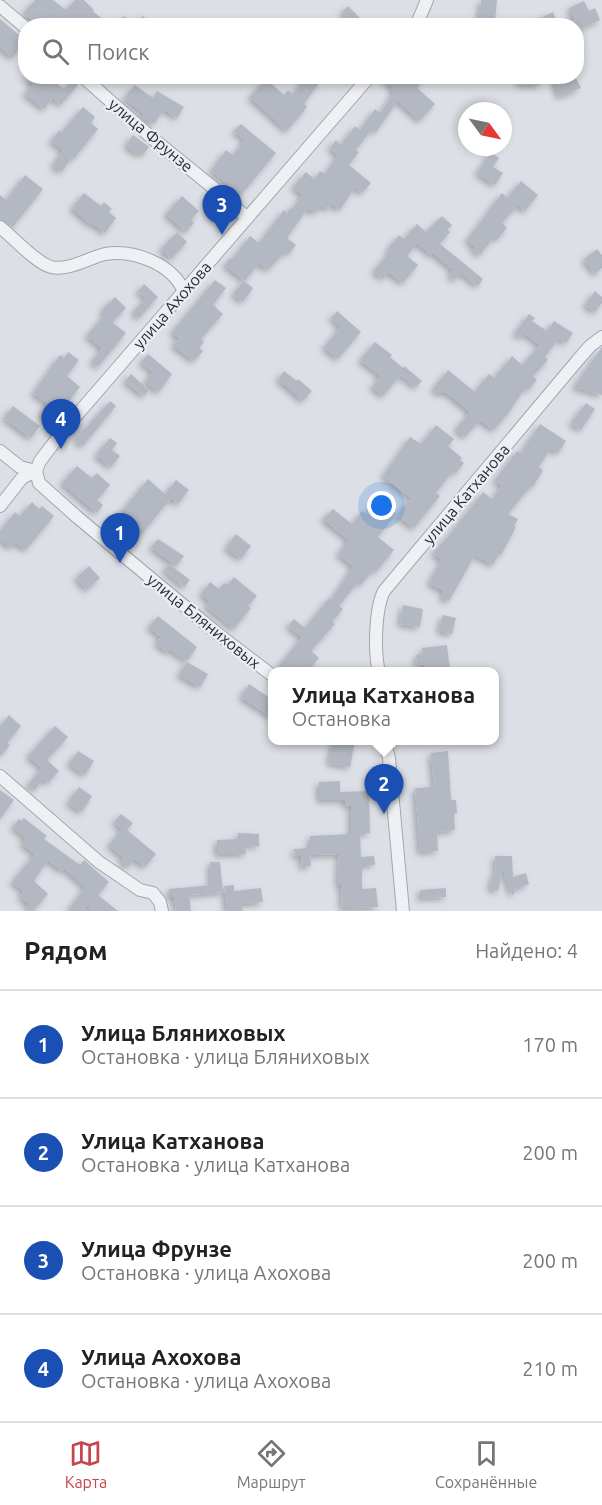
<!DOCTYPE html>
<html lang="ru">
<head>
<meta charset="utf-8">
<style>
  body { margin:0; font-family:Ubuntu,sans-serif; background:#f2f2f2; color:#222 }
  .compass { position:absolute; left:458px; top:102px; width:54px; height:54px; border-radius:50%; background:#fff; box-shadow:0 3px 9px #0003; rotate:123deg }
  .you { position:absolute; left:382px; top:506px; width:21px; height:21px; margin:-15px; border:4px solid #fff; border-radius:50%; background:#1a73e8; box-shadow:0 0 0 9px #1a73e833 }
  .badge { display:grid; place-items:center; width:39px; height:39px; border-radius:50%; background:#c6454f; color:#fff; font-size:20px; font-weight:700 }
  .pin { position:absolute; translate:-50% -50px; filter:drop-shadow(0 2px 3px #0008) }
  .pin::after { content:''; position:absolute; top:32px; width:21px; height:18px; background:inherit; clip-path:polygon(0 0,100% 0,50% 100%) }
  .popup { position:absolute; left:268px; top:667px; width:231px; height:78px; box-sizing:border-box; display:grid; place-content:center; border-radius:12px; background:#fff; filter:drop-shadow(0 2px 4px #0005); font-size:20px; white-space:nowrap; color:#767676 }
  .popup b { font-size:22px; color:#222 }
  .popup::after { content:''; position:absolute; left:50%; top:100%; margin-left:-12px; border:12px solid transparent; border-top-color:#fff }
  .list { margin:0; padding:0; list-style:none }
  h2 { display:flex; justify-content:space-between; align-items:center; height:78px; margin:0; padding:0 24px; font-size:26px }
  h2 small { font-size:20px; font-weight:400; color:#767676 }
  .list li { display:grid; grid-template-columns:39px 1fr auto; gap:18px; align-items:center; box-sizing:border-box; height:108px; padding:0 24px; border-top:2px solid #e0e0e0 }
  .list b { display:block; font-size:22px; white-space:nowrap }
  .list p { margin:0; font-size:20px; white-space:nowrap; color:#767676 }
  .list em { font-size:20px; font-style:normal; color:#767676 }
  .icon { flex:none; width:33px; height:33px; fill:none; stroke:currentColor; stroke-width:2; stroke-linecap:round; stroke-linejoin:round }
  .map { position:relative; flex:none; width:602px; height:911px; overflow:hidden }
  .search { position:absolute; background:#fff; box-shadow:0 3px 9px #0003; left:18px; right:18px; top:18px; height:66px; display:flex; align-items:center; gap:15px; box-sizing:border-box; padding:0 21px; border-radius:24px; color:#767676; font-size:22px }
  .sheet { height:510px; background:#fff }
  nav { display:flex; justify-content:space-around; align-items:center; box-sizing:border-box; height:84px; border-top:2px solid #e0e0e0; background:#fff; font-size:16px; color:#767676 }
  nav a { display:grid; justify-items:center; gap:3px }
  nav .on { color:#c6454f }
  .map>svg:first-child { display:block }
  .building { fill:#b3b8c2; filter:url(#shadow) }
  .lines { fill:none; stroke-linecap:round; stroke-linejoin:round }
  .minor-casing { stroke:#a2a6af; stroke-width:14 }
  .minor { stroke:#eef0f4; stroke-width:12 }
  .labels { text-anchor:middle; dominant-baseline:central; stroke-width:4.5; stroke-linejoin:round; paint-order:stroke }
  .street-label { font-size:16px; fill:#272c3b; stroke:#ebeef3 }
</style>
</head>
<body>
<div class="map">
<svg width="602" height="911" viewBox="0 0 602 911">
  <defs>
    <filter id="shadow"><feDropShadow dx="-3" dy="3" stdDeviation="3" flood-color="#0004"/></filter>
  </defs>
  <rect width="100%" height="100%" fill="#dcdfe5"/>
  <g class="building">
    <path d="M35 0H53L66 10 75 0H84L94 10 93 11 110 26H40L24 13Z"/>
    <path d="M481 0H497L495 21 479 20Z"/>
    <path d="M584 1 589 11 595 8 600 20 576 31V26H562L575 20 569 8Z"/>
    <path d="M348 6 358 16 367 26H355L342 12Z"/>
    <path d="M553 12 559 26H525Z"/>
    <path d="M124 16 136 25 143 16 155 26H116Z"/>
    <path d="M0 19 26 41 12 58 0 47Z"/>
    <path d="M24 76H48L64 89 72 80 78 85 61 105 53 98 44 109 25 94 33 84Z"/>
    <path d="M306 76H316L321 80 304 104 307 107 287 131 250 97 266 79 284 95 288 90 293 95Z"/>
    <path d="M379 76H425L417 88 435 104 420 121 398 101 376 132 372 129 356 150 359 152 349 165 371 183 362 193 355 187 340 210 332 204 327 210 321 205 315 213 308 208 287 238 296 245 289 254 286 251 268 270 259 263 245 281 225 265 230 258 232 260 250 236 259 243 284 210 287 213 290 208 292 209 303 195 293 187 306 172 314 179 320 171 325 174 338 155 330 148 336 140 341 145 355 126 360 130 375 109 380 113 394 92 391 90 393 87Z"/>
    <path d="M518 76H541L540 85 518 84Z"/>
    <path d="M553 76H567L569 81 576 78 581 88 559 97Z"/>
    <path d="M135 85 153 98 157 91 184 107 177 118 164 109 154 124 143 117 144 114 124 98Z"/>
    <path d="M83 107 95 117 91 123 98 129 74 159 72 157 62 172 53 165 63 150 51 141 59 131 61 133Z"/>
    <path d="M241 124 276 153 241 195 211 171 226 150 233 155 245 140 234 131Z"/>
    <path d="M133 135 149 147 143 155 139 152 137 154 126 145Z"/>
    <path d="M491 152 499 158 493 167 503 173 495 185 477 173Z"/>
    <path d="M25 175 43 189 13 227 0 219V195L6 200Z"/>
    <path d="M521 181 538 195 525 211 518 205 502 223 507 228 497 240 494 237 480 255 473 250 475 247 467 240 502 193 507 198Z"/>
    <path d="M84 193 101 206 104 202 112 209 109 212 116 218 105 233 92 223 91 225 72 208Z"/>
    <path d="M182 196 199 211 191 220 194 223 186 232 166 214Z"/>
    <path d="M442 216 452 225 447 230 450 232 440 244 483 279 478 286 461 273 455 280 449 275 453 270 433 253 431 255 417 243 407 256 418 265 403 283 388 272 383 279 374 271 390 251 388 249 399 235 404 239 417 224 426 232Z"/>
    <path d="M177 232 187 242 171 259 161 249Z"/>
    <path d="M597 249 602 255V268L595 274 584 259Z"/>
    <path d="M215 280 226 288 213 305 223 314 201 339 204 342 199 348 203 351 194 361 173 345 179 338 172 332Z"/>
    <path d="M244 281 253 288 243 302 233 294Z"/>
    <path d="M144 284 158 297 139 318 133 312 146 298 138 291Z"/>
    <path d="M595 291 602 297V303L595 312 585 305Z"/>
    <path d="M115 297 126 308 112 322 126 333 98 367 92 362 102 348 87 336 105 314 102 310Z"/>
    <path d="M337 311 361 332 338 359 324 347 341 327 331 318Z"/>
    <path d="M529 314 535 318 532 321 547 331 554 321 573 333 566 343 559 338 545 357 548 360 533 376 537 380 528 390 525 388 510 411 494 430 480 420 465 437 456 429 470 412 447 393H438L433 389 448 370 475 392 489 374 494 378 512 356 522 365 540 345 524 333 521 338 515 333Z"/>
    <path d="M375 342 392 355 390 357 403 368 404 366 422 381 416 387 401 375 383 396 372 387 381 376 360 360Z"/>
    <path d="M602 347V395L574 387 601 348Z"/>
    <path d="M68 352 79 360 67 376 80 387 52 423 40 414 48 404 33 393 60 355 64 358Z"/>
    <path d="M148 354 172 374 159 392 145 382 153 372 141 362Z"/>
    <path d="M284 371 297 381 298 379 312 391 303 401 278 379Z"/>
    <path d="M131 374 149 390 144 396 125 381Z"/>
    <path d="M110 401 116 406 83 446 75 440Z"/>
    <path d="M586 403 595 409 581 430 571 423Z"/>
    <path d="M13 406 40 426 31 438 4 418Z"/>
    <path d="M540 424 566 441 558 453 551 448 539 467 543 470 533 487 531 486 508 514 518 519 514 526 516 527 501 555 499 554 493 565 475 555 449 601 441 597 444 591 429 583 442 560 433 553 451 533 483 492 492 499 502 486 495 480 517 451 521 453Z"/>
    <path d="M436 425 454 439 448 446 462 458 460 460 464 463 456 473 453 471 436 493 440 496 414 528 397 515 411 498 383 476 410 437 421 444Z"/>
    <path d="M110 438 117 443 112 450 120 456 111 467 96 455Z"/>
    <path d="M77 466 92 478 97 473 110 485 97 500 103 505 97 513 62 483Z"/>
    <path d="M148 479 165 494 176 480 189 490 178 504 171 498 142 534 127 522 119 532 111 525Z"/>
    <path d="M378 499 397 513 378 537 394 550 376 572 373 570 361 585 358 582 339 606 343 609 332 622 335 624 311 651 319 658 307 672H298L292 666 288 672H285L279 666 302 637 288 626 294 619 305 628 329 598 331 600 353 566 338 554 349 540 323 519 333 509 352 524 362 511 366 514Z"/>
    <path d="M32 502 39 509 42 506 54 516 26 550 15 542 11 548 0 539V531L15 512 20 516Z"/>
    <path d="M236 534 251 546 241 559 226 548Z"/>
    <path d="M158 539 184 556 176 566 151 547Z"/>
    <path d="M169 564 190 580 184 587 164 570Z"/>
    <path d="M89 566 100 578 87 590 76 578Z"/>
    <path d="M234 577 257 596 248 606 251 608 234 629 206 606 210 601 201 594 210 582 219 589 224 583 227 585Z"/>
    <path d="M403 605 423 609 420 627 400 624Z"/>
    <path d="M443 615 456 618 452 634 439 631Z"/>
    <path d="M158 616 197 647 187 661 169 649 167 652 156 643 161 637 149 627Z"/>
    <path d="M447 645 450 670 425 672 424 664 417 665 416 655 423 654 422 648Z"/>
    <path d="M187 662 208 674 200 687 179 675Z"/>
    <path d="M249 684 273 700V718L241 697Z"/>
    <path d="M9 715 21 726 7 743 10 745 0 757V726Z"/>
    <path d="M55 726 68 737 47 760 59 771 48 783 43 779 35 790 28 785 42 768 28 756Z"/>
    <path d="M333 741H355L350 767 329 763Z"/>
    <path d="M78 751 94 761 85 775 69 764Z"/>
    <path d="M448 751 451 800H456L457 813H454L455 830 437 832 438 851 420 852 415 788 434 787 431 753Z"/>
    <path d="M340 781V792L369 791 370 833H360L361 857 374 856 375 865H362V889L376 888 378 907 342 908 341 885H338L339 854 310 855 311 866 302 867 301 856H295L294 849 310 848V836L351 834V805L345 806V800H319V782Z"/>
    <path d="M79 787 92 796 82 812 68 803Z"/>
    <path d="M0 790 14 800 0 819Z"/>
    <path d="M121 814 133 823 127 830 156 854 145 867 135 859 128 867 121 861 124 858 109 845 122 829 114 822Z"/>
    <path d="M24 818 47 836 44 839 80 865 84 860 109 882 98 895 118 911H93L87 906 83 911H68L85 887 64 868 62 871 48 860 34 881 48 894 33 911 26 907 29 904 20 896 24 891 12 882 35 854 22 844 26 838 13 827 19 819 21 821Z"/>
    <path d="M238 833 259 834V846L245 845 246 854H217V840L238 839Z"/>
    <path d="M495 856H512L513 877 526 873 529 884 514 889V894L512 895 503 869 498 891 490 889 493 874H496Z"/>
    <path d="M210 862H220L223 892 189 895 191 911H176L174 897H169V889L211 885Z"/>
    <path d="M234 885V891L261 888 263 902 242 904V911H227L224 886Z"/>
    <path d="M446 888V897L420 898V890Z"/>
  </g>
  <g class="lines">
    <defs>
      <g id="minor">
        <path d="M0 6 26 28"/>
        <path d="M416 26 427 0"/>
        <path d="M82 76 152 138 221 194 247 218"/>
        <path d="M0 227C13 237 36 263 51 267 69 271 88 258 105 254 133 249 173 264 184 292"/>
        <path d="M0 451 20 467 36 471"/>
        <path d="M36 471 39 483 77 517 218 634 273 676"/>
        <path d="M0 506 22 478 36 471 40 461 63 431 370 76"/>
        <path d="M379 672C374 652 375 609 384 591L577 361 590 346 602 337"/>
        <path d="M384 740 389 758 403 911"/>
        <path d="M0 776 99 862 140 890 153 893 160 902 162 911"/>
      </g>
    </defs>
    <use href="#minor" class="minor-casing"/>
    <use href="#minor" class="minor"/>
  </g>
  <g class="labels">
    <g class="street-label">
      <text transform="translate(151 135) rotate(40)">улица Фрунзе</text>
      <text transform="translate(172 305) rotate(-49)">улица Ахохова</text>
      <text transform="translate(466 494) rotate(-50)">улица Катханова</text>
      <text transform="translate(204 621) rotate(39)">улица Бляниховых</text>
    </g>
  </g>
</svg>
<svg class="compass" viewBox="-18 -18 36 36"><path d="M0-13l5 13h-10z" fill="#e53935"/><path d="M0 13l5-13h-10z" fill="#767676"/></svg>
<div class="you"></div>
<div class="pin badge" style="left:120px;top:563px;background:#1a4fb4">1</div>
<div class="pin badge" style="left:384px;top:814px;background:#1a4fb4">2</div>
<div class="popup"><b>Улица Катханова</b>Остановка</div>
<div class="pin badge" style="left:222px;top:235px;background:#1a4fb4">3</div>
<div class="pin badge" style="left:61px;top:449px;background:#1a4fb4">4</div>
<div class="search"><svg class="icon" aria-label="search" viewBox="0 0 24 24"><circle cx="10" cy="10" r="6"/><path d="M15 15l6 6"/></svg>Поиск</div>
</div>
<section class="sheet">
<h2>Рядом<small>Найдено: 4</small></h2>
<ul class="list">
<li><span class="badge" style="background:#1a4fb4">1</span><div><b>Улица Бляниховых</b><p>Остановка · улица Бляниховых</p></div><em>170 m</em></li>
<li><span class="badge" style="background:#1a4fb4">2</span><div><b>Улица Катханова</b><p>Остановка · улица Катханова</p></div><em>200 m</em></li>
<li><span class="badge" style="background:#1a4fb4">3</span><div><b>Улица Фрунзе</b><p>Остановка · улица Ахохова</p></div><em>200 m</em></li>
<li><span class="badge" style="background:#1a4fb4">4</span><div><b>Улица Ахохова</b><p>Остановка · улица Ахохова</p></div><em>210 m</em></li>
</ul>
</section>
<nav>
<a class="on"><svg class="icon" aria-label="map" viewBox="0 0 24 24"><path d="M3 6l6-2 6 2 6-2v14l-6 2-6-2-6 2zM9 4v14M15 6v14"/></svg>Карта</a>
<a><svg class="icon" aria-label="directions" viewBox="0 0 24 24"><path d="M12 3l9 9-9 9-9-9zM9 14v-3h6M13 9l2 2-2 2"/></svg>Маршрут</a>
<a><svg class="icon" aria-label="saved" viewBox="0 0 24 24"><path d="M7 4h10v16l-5-4-5 4z"/></svg>Сохранённые</a>
</nav>
</body>
</html>
